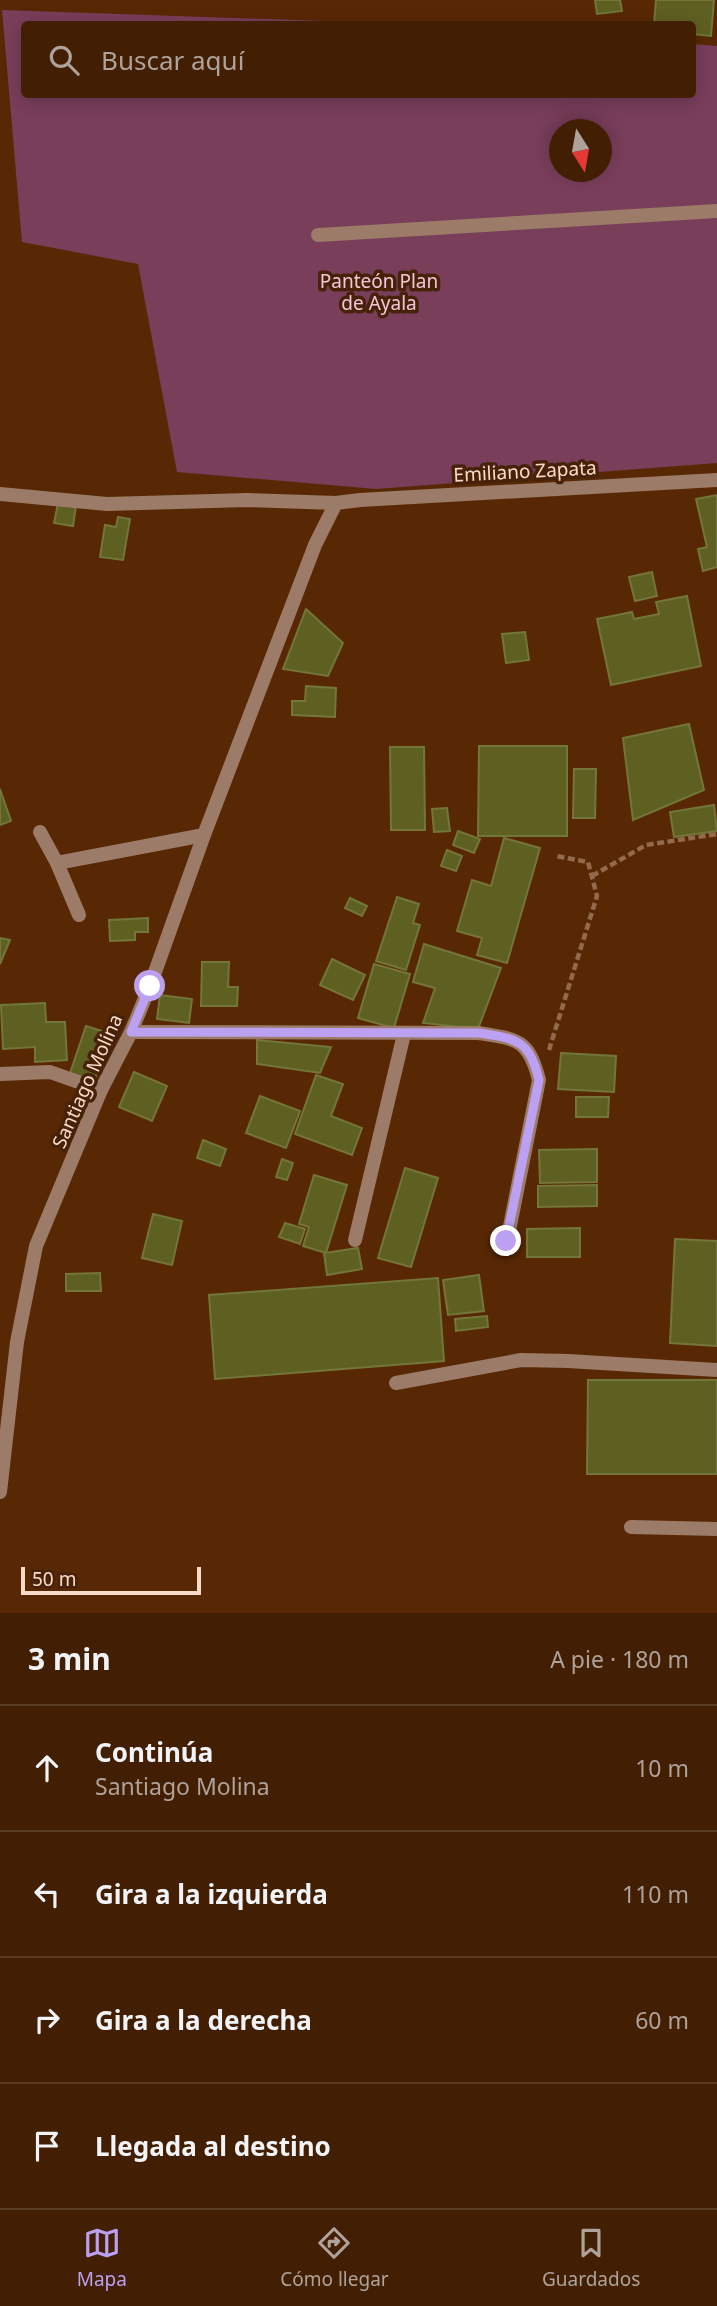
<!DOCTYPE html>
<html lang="es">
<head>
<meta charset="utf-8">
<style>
  body { margin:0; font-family:"Noto Sans",sans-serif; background:#49270d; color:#f1f3f6 }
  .compass { position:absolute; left:549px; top:119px; width:63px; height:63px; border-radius:50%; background:#421e03; box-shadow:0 4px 18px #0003; rotate:169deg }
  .scale { position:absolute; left:21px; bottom:18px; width:180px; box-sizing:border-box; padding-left:7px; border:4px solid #fadbc9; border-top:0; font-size:19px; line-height:24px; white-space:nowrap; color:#fadbc9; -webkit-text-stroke:5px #472208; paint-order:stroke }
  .stop { position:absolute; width:21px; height:21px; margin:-16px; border:5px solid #bca0f2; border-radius:50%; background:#fff }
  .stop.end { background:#bca0f2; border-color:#fff; box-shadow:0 2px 7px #0008 }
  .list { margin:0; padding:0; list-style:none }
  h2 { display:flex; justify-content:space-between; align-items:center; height:91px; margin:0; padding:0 28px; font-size:30px }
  h2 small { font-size:23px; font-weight:400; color:#aea29a }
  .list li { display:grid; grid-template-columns:46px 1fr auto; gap:21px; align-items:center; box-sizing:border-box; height:126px; padding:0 28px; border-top:2px solid #5a3c25 }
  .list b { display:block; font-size:26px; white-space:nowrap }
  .list p { margin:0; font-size:23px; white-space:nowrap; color:#aea29a }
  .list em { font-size:23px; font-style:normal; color:#aea29a }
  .icon { flex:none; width:38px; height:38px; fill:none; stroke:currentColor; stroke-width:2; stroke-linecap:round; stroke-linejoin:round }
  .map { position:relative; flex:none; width:717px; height:1613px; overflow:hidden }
  .search { position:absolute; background:#421e03; box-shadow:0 4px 18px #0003; left:21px; right:21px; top:21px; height:77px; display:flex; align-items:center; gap:18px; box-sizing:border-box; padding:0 24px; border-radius:7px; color:#aea29a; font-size:26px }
  .sheet { height:595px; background:#421e03 }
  nav { display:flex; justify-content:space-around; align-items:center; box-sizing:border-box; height:98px; border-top:2px solid #5a3c25; background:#421e03; font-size:19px; color:#aea29a }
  nav a { display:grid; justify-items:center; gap:4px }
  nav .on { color:#bca0f2 }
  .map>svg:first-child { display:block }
  .green { fill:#793e5a; fill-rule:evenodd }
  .building { fill:#5e6022; stroke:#737638; stroke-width:2 }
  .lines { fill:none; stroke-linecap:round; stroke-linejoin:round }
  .path { stroke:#946a4c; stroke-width:4.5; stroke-dasharray:7 3.5; stroke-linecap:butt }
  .lane { stroke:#9c7b68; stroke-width:14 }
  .street { stroke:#9c7b68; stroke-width:14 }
  .route { stroke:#bca0f2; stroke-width:9 }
  .labels { text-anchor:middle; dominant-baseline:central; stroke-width:7; stroke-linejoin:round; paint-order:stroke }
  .park-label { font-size:19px; fill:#f2c6d9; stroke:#472208 }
  .street-label { font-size:19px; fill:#fadbc9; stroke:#472208 }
</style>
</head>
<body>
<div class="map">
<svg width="717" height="1613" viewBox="0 0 717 1613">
  <rect width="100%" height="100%" fill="#582804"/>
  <path class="green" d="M2 10 412 24H24V94H692L693 44 717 46V463L376 489 177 472 138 264 22 242ZM560 130H602V172H560Z"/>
  <g class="building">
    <path d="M595 0H620L622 11 597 14Z"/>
    <path d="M656 0H714L711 36 692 34V24H654Z"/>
    <path d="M717 495V567L703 571 698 549 707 547 696 499Z"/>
    <path d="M58 503 76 506 73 526 54 523Z"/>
    <path d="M118 517 130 519 123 560 100 557 105 525 116 527Z"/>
    <path d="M652 572 657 596 635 601 629 577Z"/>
    <path d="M687 596 701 666 611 685 597 619 632 612 634 619 659 614 656 602Z"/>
    <path d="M306 609 343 643 328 676 283 669Z"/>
    <path d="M525 632 529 660 506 663 502 634Z"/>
    <path d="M306 686 336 688 335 717 292 715V701H305Z"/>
    <path d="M689 724 704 790 633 820 623 738Z"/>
    <path d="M479 746H567V836H478Z"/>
    <path d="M390 747H424L425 830H391Z"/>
    <path d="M574 769H596L595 818H573Z"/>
    <path d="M0 789 11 821 0 825Z"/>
    <path d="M714 805 717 831 674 837 670 812Z"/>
    <path d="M447 808 450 831 434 832 432 809Z"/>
    <path d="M458 831 480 839 474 853 453 845Z"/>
    <path d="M504 838 540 848 507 963 477 955 482 938 457 931 472 880 491 886Z"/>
    <path d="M447 850 462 856 456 871 441 866Z"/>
    <path d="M397 897 419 904 413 923 420 925 406 970 376 961Z"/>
    <path d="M350 898 367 906 362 916 345 908Z"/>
    <path d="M148 918V932H135V940L110 941 109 920Z"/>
    <path d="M0 938 10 940 0 964Z"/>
    <path d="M424 944 501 968 478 1029 423 1023 435 988 413 982Z"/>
    <path d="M332 959 365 975 353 1000 320 985Z"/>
    <path d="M202 962H229L228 987H238L237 1006H201Z"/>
    <path d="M374 964 410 974 394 1028 358 1018Z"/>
    <path d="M160 995 192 999 189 1023 157 1019Z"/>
    <path d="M45 1003 46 1022H65L67 1060 35 1062V1047L3 1049 1 1005Z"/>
    <path d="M86 1026 108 1033 99 1058 102 1059 94 1081 70 1073Z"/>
    <path d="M257 1040 331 1047 320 1073 257 1064Z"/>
    <path d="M561 1053 616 1056 614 1092 558 1089Z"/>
    <path d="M134 1072 167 1086 152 1121 119 1107Z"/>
    <path d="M316 1075 343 1084 331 1116 362 1128 352 1155 295 1134Z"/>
    <path d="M260 1096 300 1111 286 1148 246 1133Z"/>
    <path d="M576 1097H609L608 1117H576Z"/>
    <path d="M203 1140 226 1149 220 1166 197 1158Z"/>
    <path d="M597 1149V1182L540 1183 539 1150Z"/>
    <path d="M282 1159 293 1163 287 1180 276 1177Z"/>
    <path d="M405 1168 438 1178 411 1267 378 1258Z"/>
    <path d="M314 1175 347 1185 326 1253 303 1246 309 1227 299 1224Z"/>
    <path d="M597 1185V1206L538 1207V1186Z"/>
    <path d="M153 1214 182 1221 172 1265 142 1258Z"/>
    <path d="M285 1223 305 1229 300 1244 279 1237Z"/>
    <path d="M580 1228V1257H527V1229Z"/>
    <path d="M675 1239 717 1241V1346L670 1343Z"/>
    <path d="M358 1248 362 1269 327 1275 324 1253Z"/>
    <path d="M100 1273 101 1291H66V1274Z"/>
    <path d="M479 1275 484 1311 448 1315 443 1280Z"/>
    <path d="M438 1278 444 1361 215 1379 209 1295Z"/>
    <path d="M487 1316 488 1327 456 1331 455 1319Z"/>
    <path d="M588 1380H717V1474H587Z"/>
  </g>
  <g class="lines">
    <g class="path">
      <path d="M592 876 646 845 717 834"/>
      <path d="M549 1050 597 896 588 862 556 856"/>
    </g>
    <g class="lane">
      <path d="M318 235 717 211"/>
      <path d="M0 494 107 504 247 500 336 503"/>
      <path d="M40 832 57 863 79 915"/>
      <path d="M57 863 204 835"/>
      <path d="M355 1240 404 1034"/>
      <path d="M396 1383 521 1360 568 1361 717 1370"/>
      <path d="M631 1527 717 1529"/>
    </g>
    <g class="street">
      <path d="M131 1032 479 1033C518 1039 529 1040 539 1080L507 1241"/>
      <path d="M0 1074 50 1072 101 1090"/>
      <path d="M0 1492 17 1342 36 1246 101 1090 131 1032 150 986 204 835 315 545 336 503 360 500 717 480"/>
    </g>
  </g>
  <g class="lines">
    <path class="route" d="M150 986 131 1032 479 1033C518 1039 529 1040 539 1080L506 1241"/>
  </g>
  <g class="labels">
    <g class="park-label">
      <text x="379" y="281">Panteón Plan<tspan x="379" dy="22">de Ayala</tspan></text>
    </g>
    <g class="street-label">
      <text transform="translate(525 471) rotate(-3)">Emiliano Zapata</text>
      <text transform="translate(87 1081) rotate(-66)">Santiago Molina</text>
    </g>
  </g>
</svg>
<svg class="compass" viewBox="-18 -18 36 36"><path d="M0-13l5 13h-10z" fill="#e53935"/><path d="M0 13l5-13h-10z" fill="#aea29a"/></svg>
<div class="scale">50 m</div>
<div class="stop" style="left:150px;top:986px"></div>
<div class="stop end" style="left:506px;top:1241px"></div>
<div class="search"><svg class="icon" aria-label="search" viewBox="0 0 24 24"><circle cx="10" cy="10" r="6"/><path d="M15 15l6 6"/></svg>Buscar aquí</div>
</div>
<section class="sheet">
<h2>3 min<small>A pie · 180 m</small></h2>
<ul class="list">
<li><svg class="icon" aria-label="ahead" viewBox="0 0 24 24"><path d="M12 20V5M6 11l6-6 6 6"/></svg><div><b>Continúa</b><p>Santiago Molina</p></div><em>10 m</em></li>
<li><svg class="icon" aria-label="left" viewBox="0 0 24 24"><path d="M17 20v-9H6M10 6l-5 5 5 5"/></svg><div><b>Gira a la izquierda</b></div><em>110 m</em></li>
<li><svg class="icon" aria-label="right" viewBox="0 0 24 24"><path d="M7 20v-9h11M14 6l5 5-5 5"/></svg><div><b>Gira a la derecha</b></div><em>60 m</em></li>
<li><svg class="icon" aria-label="arrive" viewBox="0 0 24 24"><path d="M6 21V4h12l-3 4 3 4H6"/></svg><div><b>Llegada al destino</b></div></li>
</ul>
</section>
<nav>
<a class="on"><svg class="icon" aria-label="map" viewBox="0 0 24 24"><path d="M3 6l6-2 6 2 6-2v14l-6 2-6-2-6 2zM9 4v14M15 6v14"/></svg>Mapa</a>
<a><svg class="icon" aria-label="directions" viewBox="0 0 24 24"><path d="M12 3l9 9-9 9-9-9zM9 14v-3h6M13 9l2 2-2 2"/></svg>Cómo llegar</a>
<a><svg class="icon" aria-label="saved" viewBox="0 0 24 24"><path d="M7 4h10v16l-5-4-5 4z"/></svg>Guardados</a>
</nav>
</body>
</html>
